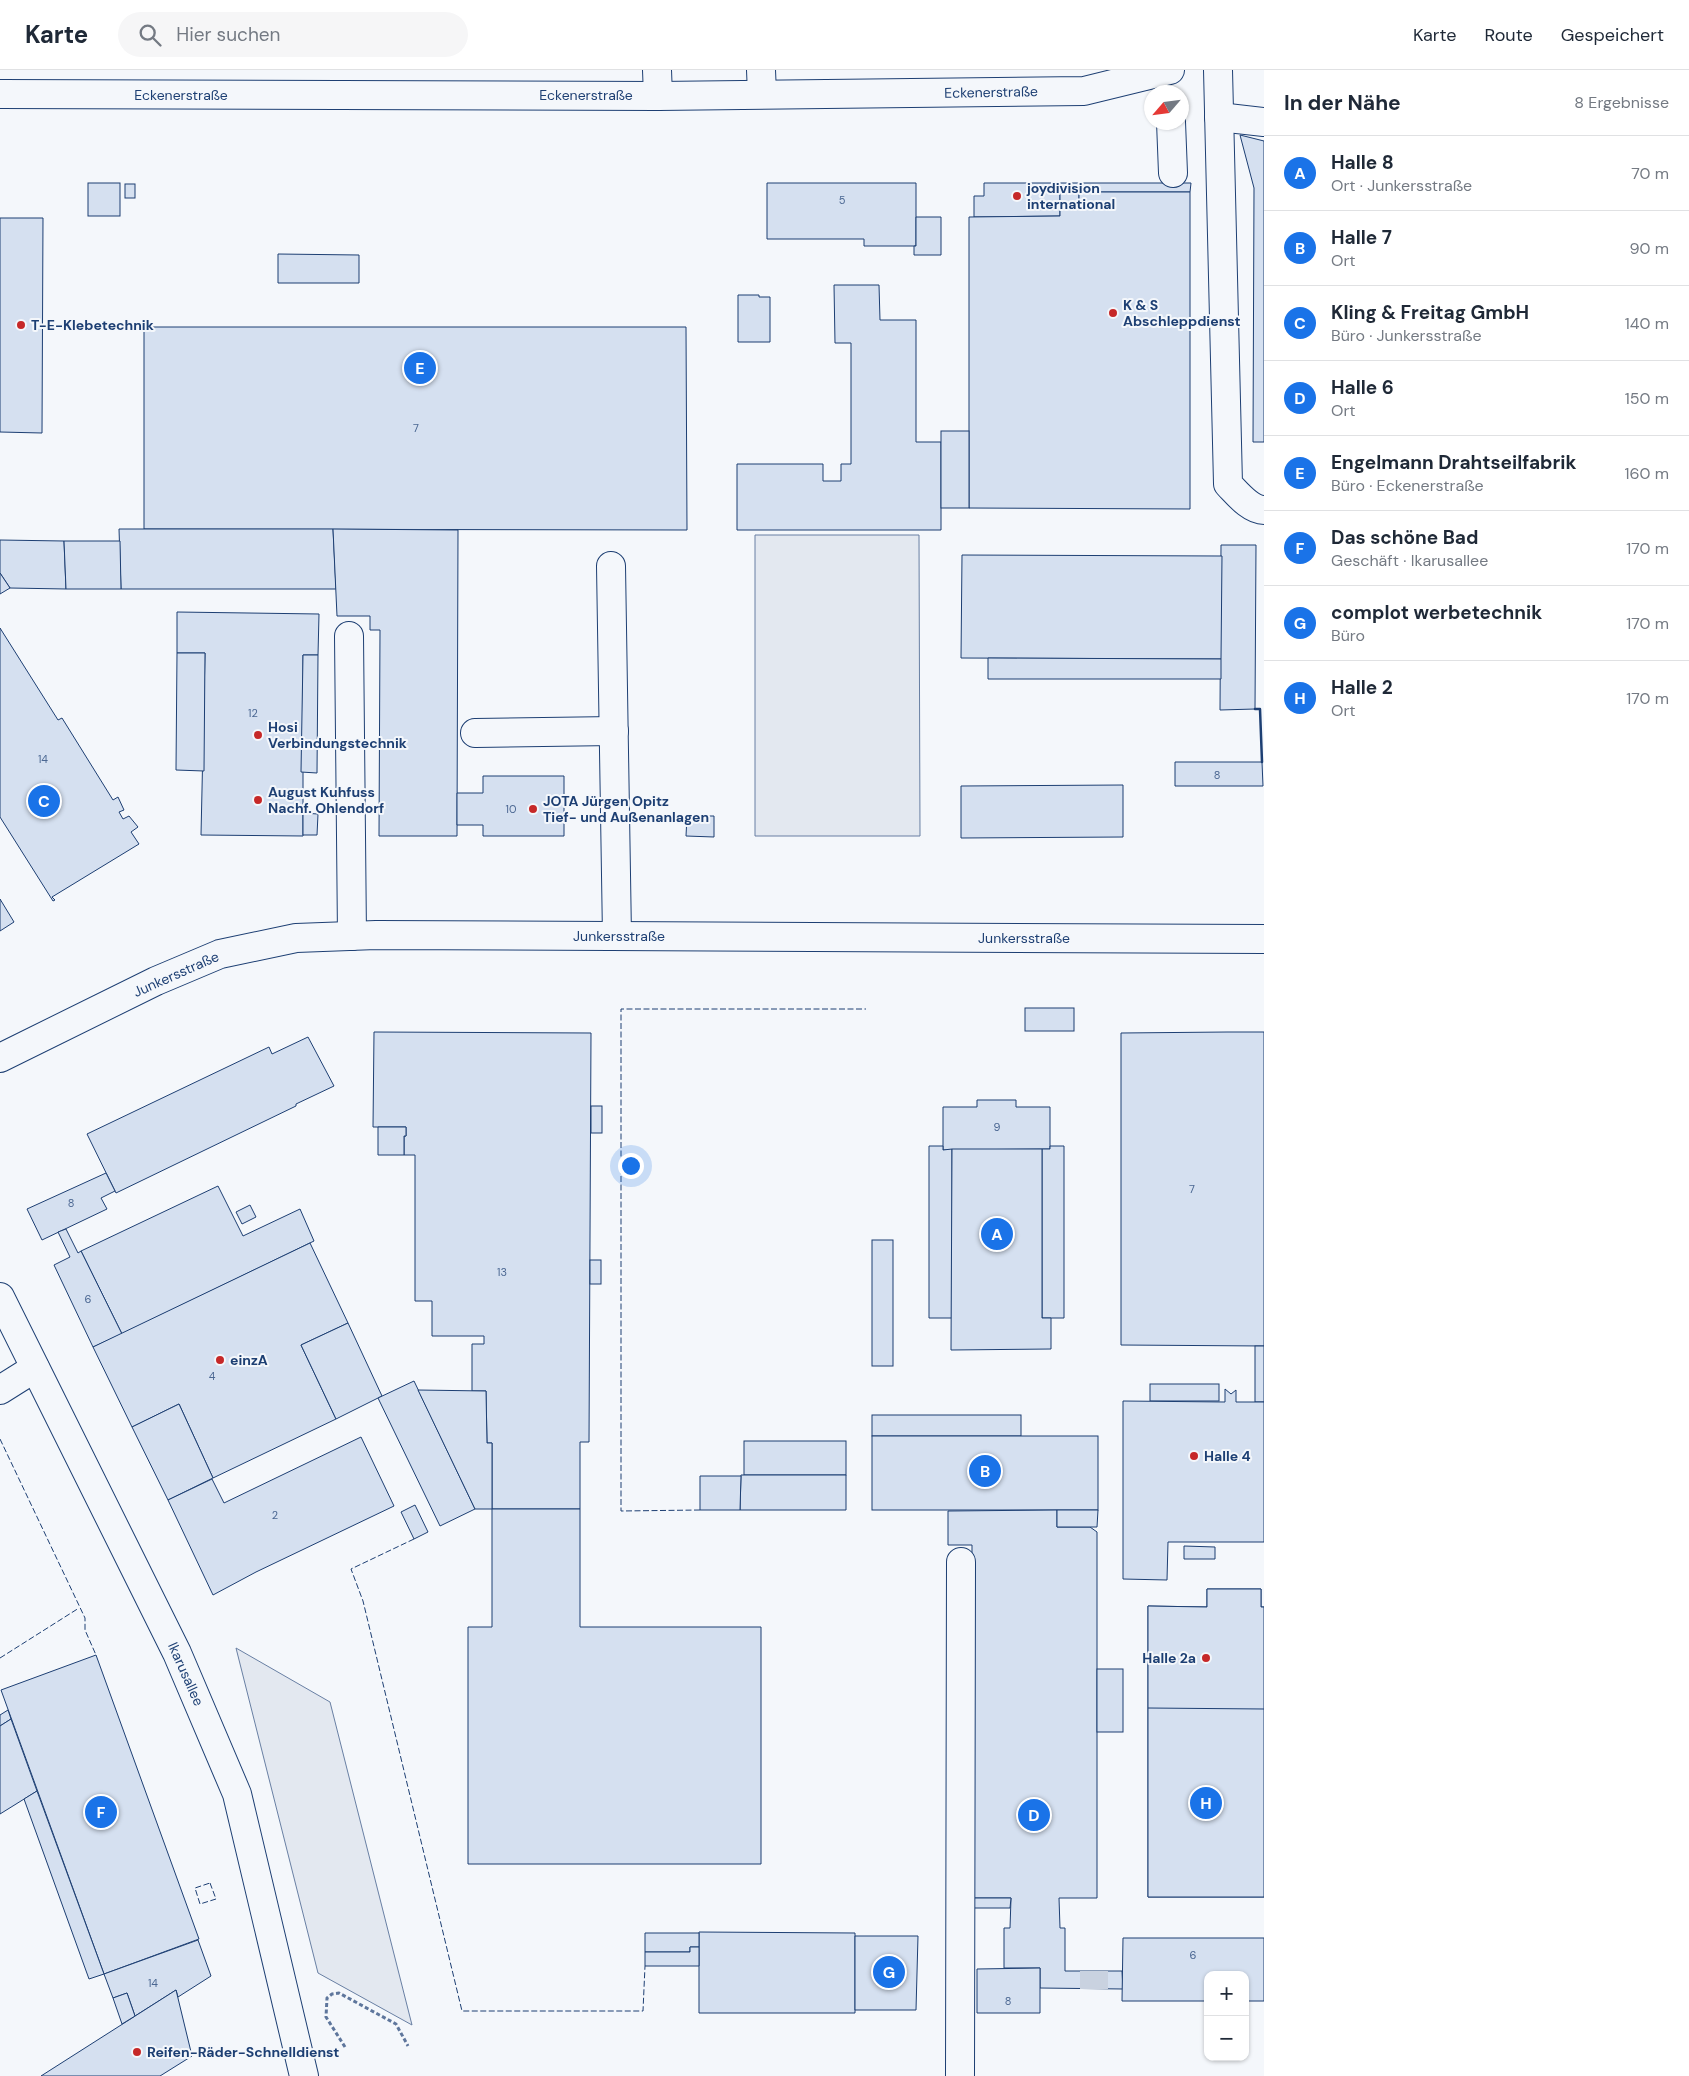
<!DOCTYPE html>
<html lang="de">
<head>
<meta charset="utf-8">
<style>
  body { margin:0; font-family:"DM Sans",sans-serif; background:#f6f6f7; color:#1f2937 }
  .controls { position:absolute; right:15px; bottom:15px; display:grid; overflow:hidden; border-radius:10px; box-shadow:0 1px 4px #0004 }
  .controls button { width:45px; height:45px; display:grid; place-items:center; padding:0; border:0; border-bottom:1px solid #e0e1e3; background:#fff; color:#1f2937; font:25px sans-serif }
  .compass { position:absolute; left:1144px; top:15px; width:45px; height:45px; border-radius:50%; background:#fff; box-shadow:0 1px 4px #0004; rotate:242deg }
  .you { position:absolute; left:630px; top:1095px; width:18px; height:18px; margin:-12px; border:4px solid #fff; border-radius:50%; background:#1a73e8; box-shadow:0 0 0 8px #1a73e833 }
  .badge { display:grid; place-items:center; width:32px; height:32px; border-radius:50%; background:#1a73e8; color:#fff; font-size:16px; font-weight:700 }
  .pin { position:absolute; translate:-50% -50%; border:2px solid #fff; box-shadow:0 1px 5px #0006 }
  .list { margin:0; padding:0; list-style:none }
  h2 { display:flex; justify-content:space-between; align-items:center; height:65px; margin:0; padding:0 20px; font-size:21px }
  h2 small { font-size:16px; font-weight:400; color:#747a83 }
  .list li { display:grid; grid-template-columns:32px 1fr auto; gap:15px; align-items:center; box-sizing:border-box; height:75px; padding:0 20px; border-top:1px solid #e0e1e3 }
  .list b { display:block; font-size:19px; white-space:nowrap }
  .list p { margin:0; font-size:16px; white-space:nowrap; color:#747a83 }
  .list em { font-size:16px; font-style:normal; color:#747a83 }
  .icon { flex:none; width:28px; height:28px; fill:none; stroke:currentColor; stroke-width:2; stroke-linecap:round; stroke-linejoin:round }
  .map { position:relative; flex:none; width:1264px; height:2006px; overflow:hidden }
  header { display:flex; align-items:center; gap:30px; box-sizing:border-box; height:70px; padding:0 25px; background:#fff; border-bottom:1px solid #e0e1e3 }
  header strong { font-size:24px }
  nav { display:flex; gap:28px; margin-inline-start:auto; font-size:18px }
  .search { width:350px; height:45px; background:#f6f6f7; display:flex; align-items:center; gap:12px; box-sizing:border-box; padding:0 18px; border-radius:28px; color:#747a83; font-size:19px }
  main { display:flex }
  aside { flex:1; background:#fff }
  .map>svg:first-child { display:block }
  .parking { fill:#e3e8f0; stroke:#687fa3 }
  .building { fill:#d5e0f0; stroke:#1d3f73 }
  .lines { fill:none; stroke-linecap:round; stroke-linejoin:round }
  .minor-tunnel { stroke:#c9d2e0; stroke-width:28; stroke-dasharray:28 14; stroke-linecap:butt }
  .minor-casing { stroke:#1d3f73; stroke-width:30 }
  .path { stroke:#5e769c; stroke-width:3; stroke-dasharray:4 2.5; stroke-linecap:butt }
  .minor { stroke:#f4f7fb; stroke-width:28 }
  .fence { stroke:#1d3f73; stroke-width:1; stroke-dasharray:6 2.5; stroke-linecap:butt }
  .wall { stroke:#1d3f73; stroke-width:2.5 }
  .poi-dot { fill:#c62828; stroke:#f4f7fb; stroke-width:2 }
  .labels { text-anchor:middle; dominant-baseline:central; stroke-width:4; stroke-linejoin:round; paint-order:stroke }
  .number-label { font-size:11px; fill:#4b6792 }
  .street-label { font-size:14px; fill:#1d3f73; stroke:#f4f7fb }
  .poi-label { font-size:14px; font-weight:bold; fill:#1d3f73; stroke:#f4f7fb; text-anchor:start }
</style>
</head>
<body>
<header>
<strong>Karte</strong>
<div class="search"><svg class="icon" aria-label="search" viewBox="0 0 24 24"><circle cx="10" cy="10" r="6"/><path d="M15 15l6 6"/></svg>Hier suchen</div>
<nav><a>Karte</a><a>Route</a><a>Gespeichert</a></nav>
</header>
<main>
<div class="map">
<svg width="1264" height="2006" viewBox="0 0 1264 2006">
  <rect width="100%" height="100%" fill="#f4f7fb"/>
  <g class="parking">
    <path d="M755 465H919L920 766H755Z"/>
    <path d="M236 1578 330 1632 412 1955 318 1903Z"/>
  </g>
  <g class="building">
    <path d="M1240 65 1264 71V372H1253L1254 118Z"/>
    <rect x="88" y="113" width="32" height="33"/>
    <path d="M767 113H916V176H864V169H767Z"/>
    <path d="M984 113H1060V146L974 147V126H984Z"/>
    <path d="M1060 113H1191L1190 122H1079V136H1060Z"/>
    <rect x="125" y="114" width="10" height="14"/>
    <path d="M1079 122H1190V439L969 438V147L1060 146V136H1079Z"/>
    <path d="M916 147H941V185H914V176H916Z"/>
    <path d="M0 148H43L42 363 0 362Z"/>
    <path d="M278 184 359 185V213H278Z"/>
    <path d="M834 215H879L880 250H916V372H941V460H737V394H823V411H841V394H851V273H835Z"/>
    <path d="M738 225H759V227H770V272H738Z"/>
    <path d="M144 257H686L687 460 144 459Z"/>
    <rect x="941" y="361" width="28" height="77"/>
    <path d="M119 459H333L336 519H121Z"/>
    <path d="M333 459 458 460 457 766H379L380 560H370V546H337Z"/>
    <path d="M0 470 64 471 66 519 10 518 0 503Z"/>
    <path d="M64 471H120L121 519H66Z"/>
    <path d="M1221 475H1256L1255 639 1220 640Z"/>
    <path d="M962 485 1222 486 1221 589 961 588Z"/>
    <path d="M0 503 10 518 0 524Z"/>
    <path d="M177 542 319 544 318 585H303V766L201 765 205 583H177Z"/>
    <path d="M0 558 58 650 62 648 113 730 118 727 124 740 119 742 123 749 129 746 138 757 131 762 139 774 52 827 55 830 53 831 0 747Z"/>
    <path d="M177 583H205L204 701 176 700Z"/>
    <path d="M303 585H318L317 703 301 702Z"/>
    <path d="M988 588 1221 589V609H988Z"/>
    <path d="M1175 692H1262L1263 716H1175Z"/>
    <path d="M483 706H564V766H483V755H457V723H483Z"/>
    <path d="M1123 715V767L961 768V716Z"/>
    <path d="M303 743 318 744 317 765H303Z"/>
    <path d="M687 746H714V767L686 766Z"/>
    <path d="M0 829 14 852 0 861Z"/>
    <rect x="1025" y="938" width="49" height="23"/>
    <path d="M374 962 591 963 589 1372H580V1439H492V1373H487L486 1321H472V1274H484V1266H432V1231H415V1085H404V1066H406V1057H373Z"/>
    <path d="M1227 962H1264V1276L1121 1275V963Z"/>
    <path d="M308 967 334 1016 296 1034V1036L116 1123 87 1064 269 977 272 984Z"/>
    <path d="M977 1030H1016V1037H1050V1079L943 1080V1037H977Z"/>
    <rect x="591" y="1036" width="11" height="27"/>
    <path d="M378 1057H406V1066H404V1085H378Z"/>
    <path d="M929 1076H943V1080L952 1079V1248H929Z"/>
    <path d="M1050 1076H1064V1248H1042V1079H1050Z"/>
    <path d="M952 1079H1042V1248H1051V1279L951 1280Z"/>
    <path d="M106 1103 115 1121 101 1128 107 1139 42 1170 27 1139Z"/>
    <path d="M218 1116 243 1166 300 1139 314 1171 122 1264 81 1181Z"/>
    <path d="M250 1135 256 1147 242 1154 236 1142Z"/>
    <path d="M66 1159 78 1183 81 1181 122 1264 93 1277 54 1195 70 1187 58 1162Z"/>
    <rect x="872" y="1170" width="21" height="126"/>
    <path d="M310 1173 348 1253 301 1275 336 1349 213 1408 179 1334 132 1357 93 1277Z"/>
    <rect x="590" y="1190" width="11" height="24"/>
    <path d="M348 1253 382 1326 336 1349 301 1275Z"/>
    <rect x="1255" y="1276" width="9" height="56"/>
    <path d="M414 1311 475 1439 440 1456 378 1328Z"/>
    <rect x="1150" y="1314" width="69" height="17"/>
    <path d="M1225 1319 1231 1324 1236 1320V1332H1264V1472H1168L1167 1510 1123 1509V1331L1225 1332Z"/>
    <path d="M418 1320 486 1321 487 1373H492V1439H475Z"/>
    <path d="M179 1334 213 1408 168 1430 132 1357Z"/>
    <rect x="872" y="1345" width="149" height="21"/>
    <rect x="872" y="1366" width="226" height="74"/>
    <path d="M361 1367 394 1436 256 1502 213 1525 168 1430 212 1409 224 1433Z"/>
    <rect x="744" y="1371" width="102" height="34"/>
    <path d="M741 1405H846V1440H740Z"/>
    <path d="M700 1406H741L740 1440H700Z"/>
    <path d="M415 1435 428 1462 414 1469 401 1442Z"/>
    <path d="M492 1439H580V1557H761V1794H468V1557H492Z"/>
    <path d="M1057 1440V1457H1090L1097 1462V1828H1059L1060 1858H1065V1901H1122L1123 1919 1040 1918V1898H1004V1858H1010L1011 1828H971L972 1475H948V1441Z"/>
    <path d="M1057 1440H1098L1097 1457H1057Z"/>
    <path d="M1184 1476 1215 1477V1489H1184Z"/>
    <path d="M1207 1519H1261V1537H1264V1639L1148 1638V1536L1207 1537Z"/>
    <path d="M1207 1519H1261V1537H1264V1827H1148V1536L1207 1537Z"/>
    <path d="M96 1585 199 1869 104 1904 1 1620Z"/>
    <rect x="1097" y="1599" width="26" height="63"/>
    <path d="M1148 1638 1264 1639V1827H1148Z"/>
    <path d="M8 1640 11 1649 0 1656V1645Z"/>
    <path d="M11 1649 37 1721 0 1744V1656Z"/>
    <path d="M37 1721 104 1904 89 1909 24 1729Z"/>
    <path d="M971 1828H1011L1010 1838H971Z"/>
    <path d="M699 1862 855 1863V1943H699Z"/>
    <path d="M645 1863H699V1877H690V1882H645Z"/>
    <path d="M855 1866H918L916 1940H855Z"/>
    <path d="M1123 1868H1264V1931H1245V1905H1208V1931H1122Z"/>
    <path d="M198 1870 211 1906 178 1927 176 1920 135 1946 127 1923 113 1928 104 1904Z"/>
    <path d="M690 1877H699V1896H645V1882H690Z"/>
    <path d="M1040 1898V1943H977V1899Z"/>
    <path d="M176 1920 192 1986 160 2006H41Z"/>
    <path d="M127 1923 135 1946 122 1954 113 1928Z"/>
  </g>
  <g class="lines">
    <path class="minor-tunnel" d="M1094 1919V1901"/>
    <defs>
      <g id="minor">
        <path d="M657 0 658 26"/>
        <path d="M761 0 762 24"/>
        <path d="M1218 0 1228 414C1237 423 1250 440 1264 440"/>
        <path d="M0 24 658 26 1084 21 1170 0"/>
        <path d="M1219 47 1264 52"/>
        <path d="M1171 52 1173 103"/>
        <path d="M611 496 617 866"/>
        <path d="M349 566 352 866"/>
        <path d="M475 663 614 661"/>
        <path d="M0 988 156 911 220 884 296 868 376 865 1264 869"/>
        <path d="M0 1227 177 1583 237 1724 304 2006"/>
        <path d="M0 1320 35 1298"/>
        <path d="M960 2006 961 1492"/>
      </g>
    </defs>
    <use href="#minor" class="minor-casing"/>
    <path class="path" d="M345 1977 326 1947 327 1928 332 1924 339 1923 396 1954 408 1976"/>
    <use href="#minor" class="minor"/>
    <g class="fence">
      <path d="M0 1369 85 1548V1560L96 1585"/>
      <path d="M700 1440 621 1441V939H866"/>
      <path d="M414 1469 351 1499 363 1531 462 1941H643L645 1896"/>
      <path d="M0 1588 79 1538"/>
      <path d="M210 1813 216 1829 200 1834 195 1818Z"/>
    </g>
    <path class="wall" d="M1255 639H1260L1262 692"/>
  </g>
  <g class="poi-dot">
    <circle cx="1017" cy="126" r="5"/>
    <circle cx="1113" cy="243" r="5"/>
    <circle cx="21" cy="255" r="5"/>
    <circle cx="258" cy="665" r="5"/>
    <circle cx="258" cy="730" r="5"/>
    <circle cx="533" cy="739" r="5"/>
    <circle cx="220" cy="1290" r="5"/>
    <circle cx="1194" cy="1386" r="5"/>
    <circle cx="1206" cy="1588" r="5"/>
    <circle cx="137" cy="1982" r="5"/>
  </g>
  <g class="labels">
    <g class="number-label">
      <text x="842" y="130">5</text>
      <text x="416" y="358">7</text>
      <text x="253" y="643">12</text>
      <text x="43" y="689">14</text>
      <text x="1217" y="705">8</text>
      <text x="511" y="739">10</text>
      <text x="997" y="1057">9</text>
      <text x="1192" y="1119">7</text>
      <text x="71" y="1133">8</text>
      <text x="502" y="1202">13</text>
      <text x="88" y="1229">6</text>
      <text x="212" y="1306">4</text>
      <text x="275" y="1445">2</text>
      <text x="1193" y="1885">6</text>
      <text x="153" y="1913">14</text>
      <text x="1008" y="1931">8</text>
    </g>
    <g class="street-label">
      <text transform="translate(991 22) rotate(-1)">Eckenerstraße</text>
      <text x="181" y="25">Eckenerstraße</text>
      <text x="586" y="25">Eckenerstraße</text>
      <text x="619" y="866">Junkersstraße</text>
      <text x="1024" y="868">Junkersstraße</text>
      <text transform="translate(176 904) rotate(-24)">Junkersstraße</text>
      <text transform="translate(186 1604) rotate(66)">Ikarusallee</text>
    </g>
    <g class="poi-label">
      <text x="1027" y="118">joydivision<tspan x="1027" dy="16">international</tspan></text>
      <text x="1123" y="235">K &amp; S<tspan x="1123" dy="16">Abschleppdienst</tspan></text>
      <text x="31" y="255">T-E-Klebetechnik</text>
      <text x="268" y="657">Hosi<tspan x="268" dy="16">Verbindungstechnik</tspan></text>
      <text x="268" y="722">August Kuhfuss<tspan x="268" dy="16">Nachf. Ohlendorf</tspan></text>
      <text x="543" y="731">JOTA Jürgen Opitz<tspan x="543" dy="16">Tief- und Außenanlagen</tspan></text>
      <text x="230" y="1290">einzA</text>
      <text x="1204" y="1386">Halle 4</text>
      <text x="1196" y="1588" text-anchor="end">Halle 2a</text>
      <text x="147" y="1982">Reifen-Räder-Schnelldienst</text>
    </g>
  </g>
</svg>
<div class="controls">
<button>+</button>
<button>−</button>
</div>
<svg class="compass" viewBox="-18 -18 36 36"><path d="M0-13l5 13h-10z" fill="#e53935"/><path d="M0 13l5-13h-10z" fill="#747a83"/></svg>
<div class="you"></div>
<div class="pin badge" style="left:997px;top:1164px">A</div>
<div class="pin badge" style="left:985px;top:1401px">B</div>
<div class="pin badge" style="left:44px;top:731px">C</div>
<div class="pin badge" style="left:1034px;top:1745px">D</div>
<div class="pin badge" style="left:420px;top:298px">E</div>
<div class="pin badge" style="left:101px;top:1742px">F</div>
<div class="pin badge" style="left:889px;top:1902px">G</div>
<div class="pin badge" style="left:1206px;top:1733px">H</div>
</div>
<aside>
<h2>In der Nähe<small>8 Ergebnisse</small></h2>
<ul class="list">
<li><span class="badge">A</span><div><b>Halle 8</b><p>Ort · Junkersstraße</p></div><em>70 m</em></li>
<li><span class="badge">B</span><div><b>Halle 7</b><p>Ort</p></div><em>90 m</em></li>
<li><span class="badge">C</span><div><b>Kling &amp; Freitag GmbH</b><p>Büro · Junkersstraße</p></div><em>140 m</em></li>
<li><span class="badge">D</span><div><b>Halle 6</b><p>Ort</p></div><em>150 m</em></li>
<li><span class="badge">E</span><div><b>Engelmann Drahtseilfabrik</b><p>Büro · Eckenerstraße</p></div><em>160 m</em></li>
<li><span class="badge">F</span><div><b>Das schöne Bad</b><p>Geschäft · Ikarusallee</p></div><em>170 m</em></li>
<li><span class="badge">G</span><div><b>complot werbetechnik</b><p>Büro</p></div><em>170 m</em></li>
<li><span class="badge">H</span><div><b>Halle 2</b><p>Ort</p></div><em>170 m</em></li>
</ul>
</aside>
</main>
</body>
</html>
